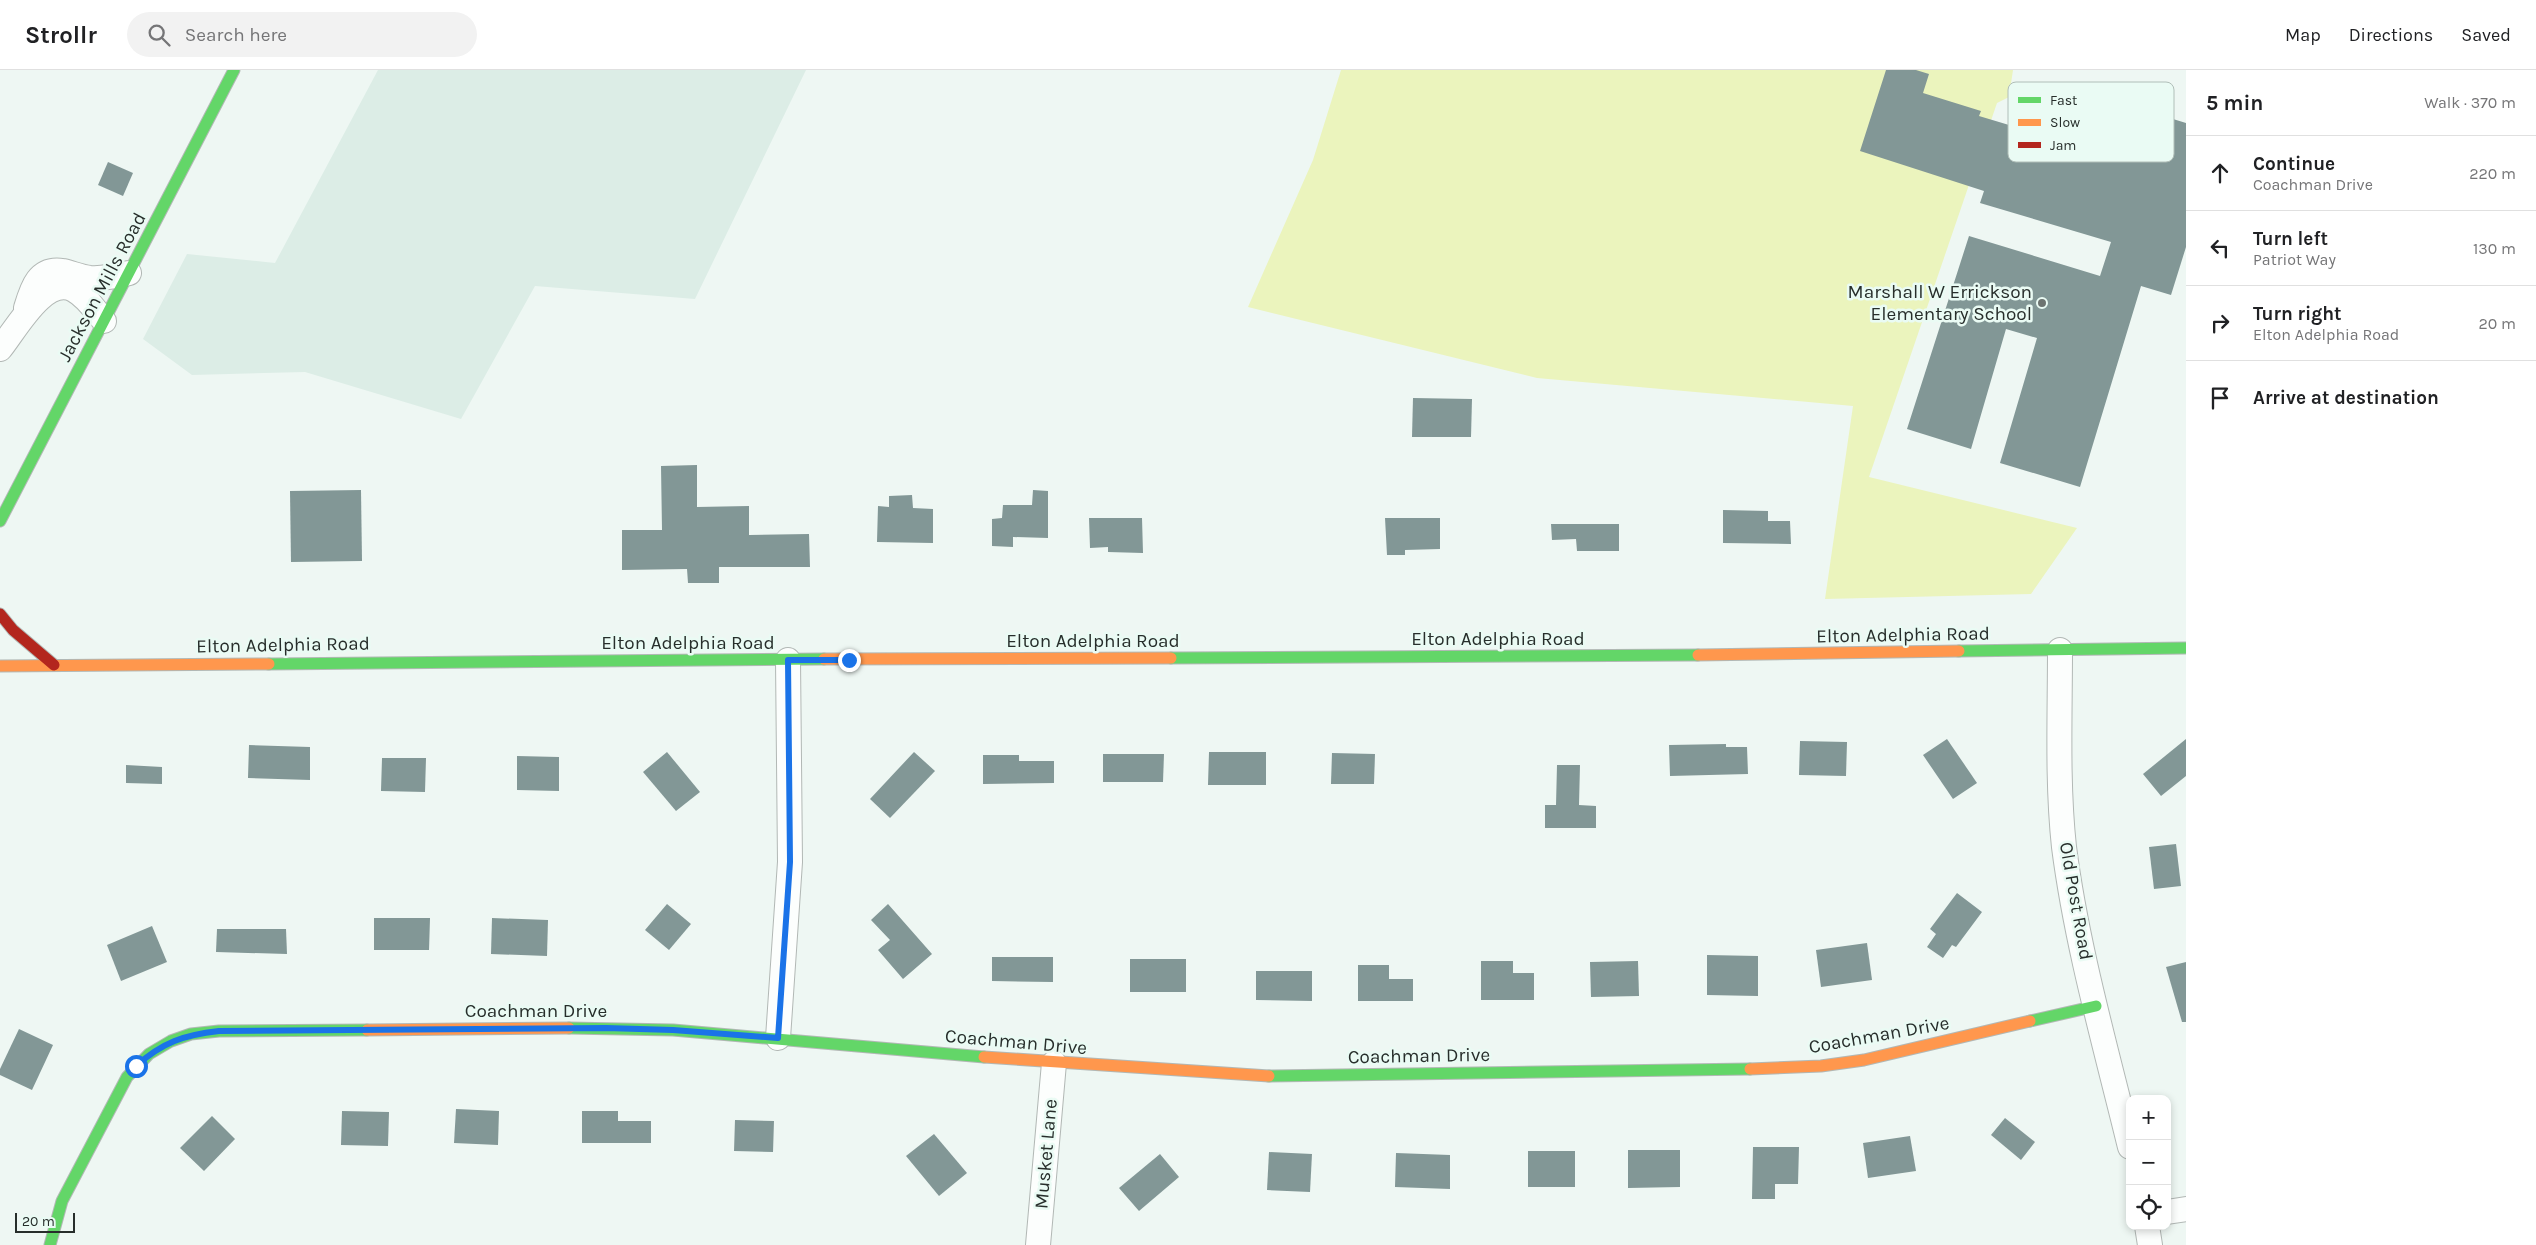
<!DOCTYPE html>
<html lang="en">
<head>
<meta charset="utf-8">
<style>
  body { margin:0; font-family:Karla,sans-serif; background:#f2f2f2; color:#202124 }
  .controls { position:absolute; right:15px; bottom:15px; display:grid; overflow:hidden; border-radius:10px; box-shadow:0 2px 8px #0003 }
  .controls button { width:45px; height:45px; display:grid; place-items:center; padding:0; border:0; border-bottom:1px solid #e0e0e0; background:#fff; color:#202124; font:25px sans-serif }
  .scale { position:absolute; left:15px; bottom:12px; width:60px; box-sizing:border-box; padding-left:5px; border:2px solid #272e2b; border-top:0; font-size:14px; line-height:18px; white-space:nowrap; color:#272e2b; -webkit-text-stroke:4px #eafbf4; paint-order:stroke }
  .stop { position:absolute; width:15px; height:15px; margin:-11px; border:4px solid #1a73e8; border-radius:50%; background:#fff }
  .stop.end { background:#1a73e8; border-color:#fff; box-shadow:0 1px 5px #0008 }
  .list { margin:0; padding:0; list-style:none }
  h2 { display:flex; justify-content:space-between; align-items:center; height:65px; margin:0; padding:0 20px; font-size:21px }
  h2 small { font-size:16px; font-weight:400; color:#757577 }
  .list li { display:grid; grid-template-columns:32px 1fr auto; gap:15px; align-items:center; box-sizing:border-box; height:75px; padding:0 20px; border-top:1px solid #e0e0e0 }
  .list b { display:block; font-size:19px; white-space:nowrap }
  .list p { margin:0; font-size:16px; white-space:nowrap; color:#757577 }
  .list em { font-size:16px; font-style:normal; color:#757577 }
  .icon { flex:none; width:28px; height:28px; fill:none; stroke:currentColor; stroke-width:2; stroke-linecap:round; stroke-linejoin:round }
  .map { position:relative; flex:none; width:2186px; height:1175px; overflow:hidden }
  header { display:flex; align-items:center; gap:30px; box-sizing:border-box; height:70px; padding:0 25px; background:#fff; border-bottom:1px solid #e0e0e0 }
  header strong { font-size:24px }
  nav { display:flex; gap:28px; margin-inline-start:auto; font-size:18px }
  .search { width:350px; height:45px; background:#f2f2f2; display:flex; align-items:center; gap:12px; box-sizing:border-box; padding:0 18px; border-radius:28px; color:#757577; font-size:19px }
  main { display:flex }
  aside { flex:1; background:#fff }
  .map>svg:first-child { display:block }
  .built { fill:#dcede6 }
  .green { fill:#ebf4bd }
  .building { fill:#829796 }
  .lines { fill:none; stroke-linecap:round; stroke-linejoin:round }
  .street-casing { stroke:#b2b8b5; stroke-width:26 }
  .fast-casing { stroke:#b2b8b5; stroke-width:13 }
  .slow-casing { stroke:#b2b8b5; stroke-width:13 }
  .jam-casing { stroke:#b2b8b5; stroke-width:13 }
  .street { stroke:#fcfefd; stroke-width:24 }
  .fast { stroke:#63d668; stroke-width:11 }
  .slow { stroke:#ff974d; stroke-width:11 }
  .jam { stroke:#b3261e; stroke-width:11 }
  .route { stroke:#1a73e8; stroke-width:6 }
  .poi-dot { fill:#6d7471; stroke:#eafbf4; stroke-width:2 }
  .labels { text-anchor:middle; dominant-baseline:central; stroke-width:5; stroke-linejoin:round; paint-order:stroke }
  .street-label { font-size:19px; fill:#272e2b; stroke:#eafbf4 }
  .poi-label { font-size:19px; fill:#272e2b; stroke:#eafbf4; text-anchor:end }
  .key { fill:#eafbf4; stroke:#b0beb8; stroke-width:1 }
  .key-label { font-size:14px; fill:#272e2b }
</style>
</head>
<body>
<header>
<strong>Strollr</strong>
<div class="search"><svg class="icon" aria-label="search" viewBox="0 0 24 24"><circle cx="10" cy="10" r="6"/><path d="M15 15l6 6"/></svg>Search here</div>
<nav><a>Map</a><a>Directions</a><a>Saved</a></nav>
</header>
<main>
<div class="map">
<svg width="2186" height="1175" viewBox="0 0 2186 1175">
  <rect width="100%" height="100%" fill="#eef7f3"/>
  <path class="built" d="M378 0H806L695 229 535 216 461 349 305 302 192 305 143 269 187 184 275 193Z"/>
  <path class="green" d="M1341 0H2013L2009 27 1997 33 1869 407 2077 458 2031 524 1825 529 1853 336 1537 308 1248 237 1313 90Z"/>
  <g class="building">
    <path d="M1886 0H1916L1929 4 1923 23 1981 41 1979 46 2132 92 2147 41 2186 53V177L2171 225 2141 216 2080 417 2000 393 2037 268 2006 259 1971 379 1907 359 1969 166 2100 206 2111 172 1980 133 1984 121 1860 81Z"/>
    <path d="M108 92 133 103 123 126 98 115Z"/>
    <path d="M1413 328 1472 329 1471 367H1412Z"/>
    <path d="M697 395V437L749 436V465L809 464 810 497H719V513H688L687 499 622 500V460H662L661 396Z"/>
    <path d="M361 420 362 491 291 492 290 421Z"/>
    <path d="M1033 420 1048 421V468L1013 467V477L992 476V449L1002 448 1003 435H1032Z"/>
    <path d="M912 425 913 438 933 439V473L877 472 878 436 889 437V426Z"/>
    <path d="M1723 440 1768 441V451H1790L1791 474 1723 473Z"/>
    <path d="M1089 448H1142L1143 483 1108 482V477L1090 478Z"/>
    <path d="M1385 448H1440V479L1405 480V485H1387Z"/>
    <path d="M1551 454H1619V481H1577L1576 469 1552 470Z"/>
    <path d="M1947 669 1977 713 1953 729 1923 685Z"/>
    <path d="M2186 669V706L2161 726 2143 704Z"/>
    <path d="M1800 671 1847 672 1846 706 1799 705Z"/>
    <path d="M1726 674V677H1747L1748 704 1670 706 1669 675Z"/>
    <path d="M249 675 310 677V710L248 708Z"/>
    <path d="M667 682 700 722 676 741 643 702Z"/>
    <path d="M914 682 935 701 890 748 870 729Z"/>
    <path d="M1209 682H1266V715H1208Z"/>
    <path d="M1332 683 1375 684 1374 714H1331Z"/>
    <path d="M1103 684H1164L1163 712H1103Z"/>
    <path d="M983 685H1019V691H1054V713L983 714Z"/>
    <path d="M517 686 559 687V721L517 720Z"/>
    <path d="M382 688H426L425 722 381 721Z"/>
    <path d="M126 695 162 697V714L126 713Z"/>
    <path d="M1557 695H1580L1579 735 1596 736V758H1545V735H1556Z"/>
    <path d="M2176 774 2181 816 2154 819 2149 777Z"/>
    <path d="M1957 823 1982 842 1956 877 1952 875 1943 888 1927 877 1936 864 1930 859Z"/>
    <path d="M667 834 691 854 669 880 645 860Z"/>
    <path d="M888 834 932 884 903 909 878 880 890 870 871 850Z"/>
    <path d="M374 848H430L429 880H374Z"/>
    <path d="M492 848 548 850 547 886 491 884Z"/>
    <path d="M152 856 167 892 121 911 107 875Z"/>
    <path d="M217 859H286L287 884 216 882Z"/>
    <path d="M1867 873 1872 910 1821 917 1816 880Z"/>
    <path d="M1707 885 1758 886V926L1707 925Z"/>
    <path d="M992 887H1053V912L992 911Z"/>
    <rect x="1130" y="889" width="56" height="33"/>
    <path d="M1481 891H1513V903H1534V930H1481Z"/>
    <path d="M1638 891 1639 926 1591 927 1590 892Z"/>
    <path d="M2186 892V952H2182L2166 897Z"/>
    <path d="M1358 895H1389V909H1413V931H1358Z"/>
    <path d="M1256 901H1312V931L1256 930Z"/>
    <path d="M19 959 53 975 32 1020 0 1005V999Z"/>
    <path d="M456 1039 499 1041 498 1075 454 1073Z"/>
    <path d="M342 1041 389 1042 388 1076 341 1075Z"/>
    <path d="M582 1041H618V1051H651V1073H582Z"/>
    <path d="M212 1046 235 1069 204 1101 180 1078Z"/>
    <path d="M2005 1048 2035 1072 2021 1090 1991 1065Z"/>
    <path d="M735 1050 774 1051 773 1082 734 1081Z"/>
    <path d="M934 1064 967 1103 939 1126 906 1086Z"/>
    <path d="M1910 1066 1916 1101 1868 1108 1863 1073Z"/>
    <path d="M1753 1077H1799L1798 1114H1775V1129H1752Z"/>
    <path d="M1628 1080H1680V1117L1628 1118Z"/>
    <rect x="1528" y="1081" width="47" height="36"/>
    <path d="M1269 1082 1312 1084 1310 1122 1267 1120Z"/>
    <path d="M1396 1083 1450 1085V1119L1395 1117Z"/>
    <path d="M1160 1084 1179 1107 1139 1141 1119 1118Z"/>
  </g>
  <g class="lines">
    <defs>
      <g id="street">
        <path d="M26 238C32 218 38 197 63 201 72 203 81 207 90 208 103 209 116 206 129 203"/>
        <path d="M0 279C15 261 45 204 74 220 87 227 95 240 104 251"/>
        <path d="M2060 580C2060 645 2057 712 2064 777 2077 878 2106 978 2130 1077"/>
        <path d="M778 968 790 792 788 590"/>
        <path d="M2167 1142 2186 1139"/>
        <path d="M2147 1156 2150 1175"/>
        <path d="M1038 1175 1054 993"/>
      </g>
      <g id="fast">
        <path d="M0 451 234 0"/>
        <path d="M1959 581 2186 578"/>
        <path d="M1171 588 1698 585"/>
        <path d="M269 594 824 589"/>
        <path d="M2030 951 2096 936"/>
        <path d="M569 958 673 960 984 987"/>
        <path d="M1269 1006 1750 999"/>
        <path d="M50 1175 62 1131 127 1007 149 984 171 971 191 964 219 961 367 960"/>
      </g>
      <g id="slow">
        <path d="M1698 585 1959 581"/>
        <path d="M824 589 1171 588"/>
        <path d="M0 596 269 594"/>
        <path d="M367 960 569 958"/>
        <path d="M984 987 1269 1006"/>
        <path d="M1750 999 1821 996 1864 990 2030 951"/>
      </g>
      <path id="jam" d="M0 544 13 560 54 595"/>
    </defs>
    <use href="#street" class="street-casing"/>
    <use href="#fast" class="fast-casing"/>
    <use href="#slow" class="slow-casing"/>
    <use href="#jam" class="jam-casing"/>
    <use href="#street" class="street"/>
    <use href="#fast" class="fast"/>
    <use href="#slow" class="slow"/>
    <use href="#jam" class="jam"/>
  </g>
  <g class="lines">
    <path class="route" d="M136 996C163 972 184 965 219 961L606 958 673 960 778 968 790 792 788 590H849"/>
  </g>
  <circle class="poi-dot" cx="2042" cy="233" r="5"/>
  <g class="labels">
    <g class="street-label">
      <text transform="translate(102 217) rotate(-62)">Jackson Mills Road</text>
      <text transform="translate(1903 565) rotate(-1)">Elton Adelphia Road</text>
      <text x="1498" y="569">Elton Adelphia Road</text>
      <text x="1093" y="571">Elton Adelphia Road</text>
      <text x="688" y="573">Elton Adelphia Road</text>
      <text transform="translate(283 575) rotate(-1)">Elton Adelphia Road</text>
      <text transform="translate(2076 831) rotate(80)">Old Post Road</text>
      <text x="536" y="941">Coachman Drive</text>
      <text transform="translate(1879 965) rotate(-10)">Coachman Drive</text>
      <text transform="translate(1016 972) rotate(5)">Coachman Drive</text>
      <text transform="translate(1419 986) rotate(-1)">Coachman Drive</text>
      <text transform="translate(1046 1084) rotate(-85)">Musket Lane</text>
    </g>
    <g class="poi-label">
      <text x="2032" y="222">Marshall W Errickson<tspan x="2032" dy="22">Elementary School</tspan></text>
    </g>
  </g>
  <rect x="2008" y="12" width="166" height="80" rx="8" class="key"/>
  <rect x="2018" y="27" width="23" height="6" fill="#63d668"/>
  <rect x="2018" y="49" width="23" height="7" fill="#ff974d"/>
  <rect x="2018" y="72" width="23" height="6" fill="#b3261e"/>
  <g class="key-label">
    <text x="2050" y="35">Fast</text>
    <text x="2050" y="57">Slow</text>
    <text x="2050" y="80">Jam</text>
  </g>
</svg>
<div class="controls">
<button>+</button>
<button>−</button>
<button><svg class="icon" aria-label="locate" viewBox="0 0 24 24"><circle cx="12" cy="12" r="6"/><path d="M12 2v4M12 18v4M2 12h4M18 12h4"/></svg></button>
</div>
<div class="scale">20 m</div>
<div class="stop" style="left:136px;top:996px"></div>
<div class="stop end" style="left:849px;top:590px"></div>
</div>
<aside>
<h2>5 min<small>Walk · 370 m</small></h2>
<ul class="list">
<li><svg class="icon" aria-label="ahead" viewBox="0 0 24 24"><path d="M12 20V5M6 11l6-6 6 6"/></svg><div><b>Continue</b><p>Coachman Drive</p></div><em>220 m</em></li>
<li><svg class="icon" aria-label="left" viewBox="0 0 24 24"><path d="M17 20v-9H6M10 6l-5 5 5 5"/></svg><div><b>Turn left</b><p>Patriot Way</p></div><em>130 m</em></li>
<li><svg class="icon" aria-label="right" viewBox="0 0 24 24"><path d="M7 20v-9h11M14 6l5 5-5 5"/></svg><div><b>Turn right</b><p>Elton Adelphia Road</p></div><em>20 m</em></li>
<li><svg class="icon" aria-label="arrive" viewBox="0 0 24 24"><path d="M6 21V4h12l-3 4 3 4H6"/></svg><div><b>Arrive at destination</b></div></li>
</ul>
</aside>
</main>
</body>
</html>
